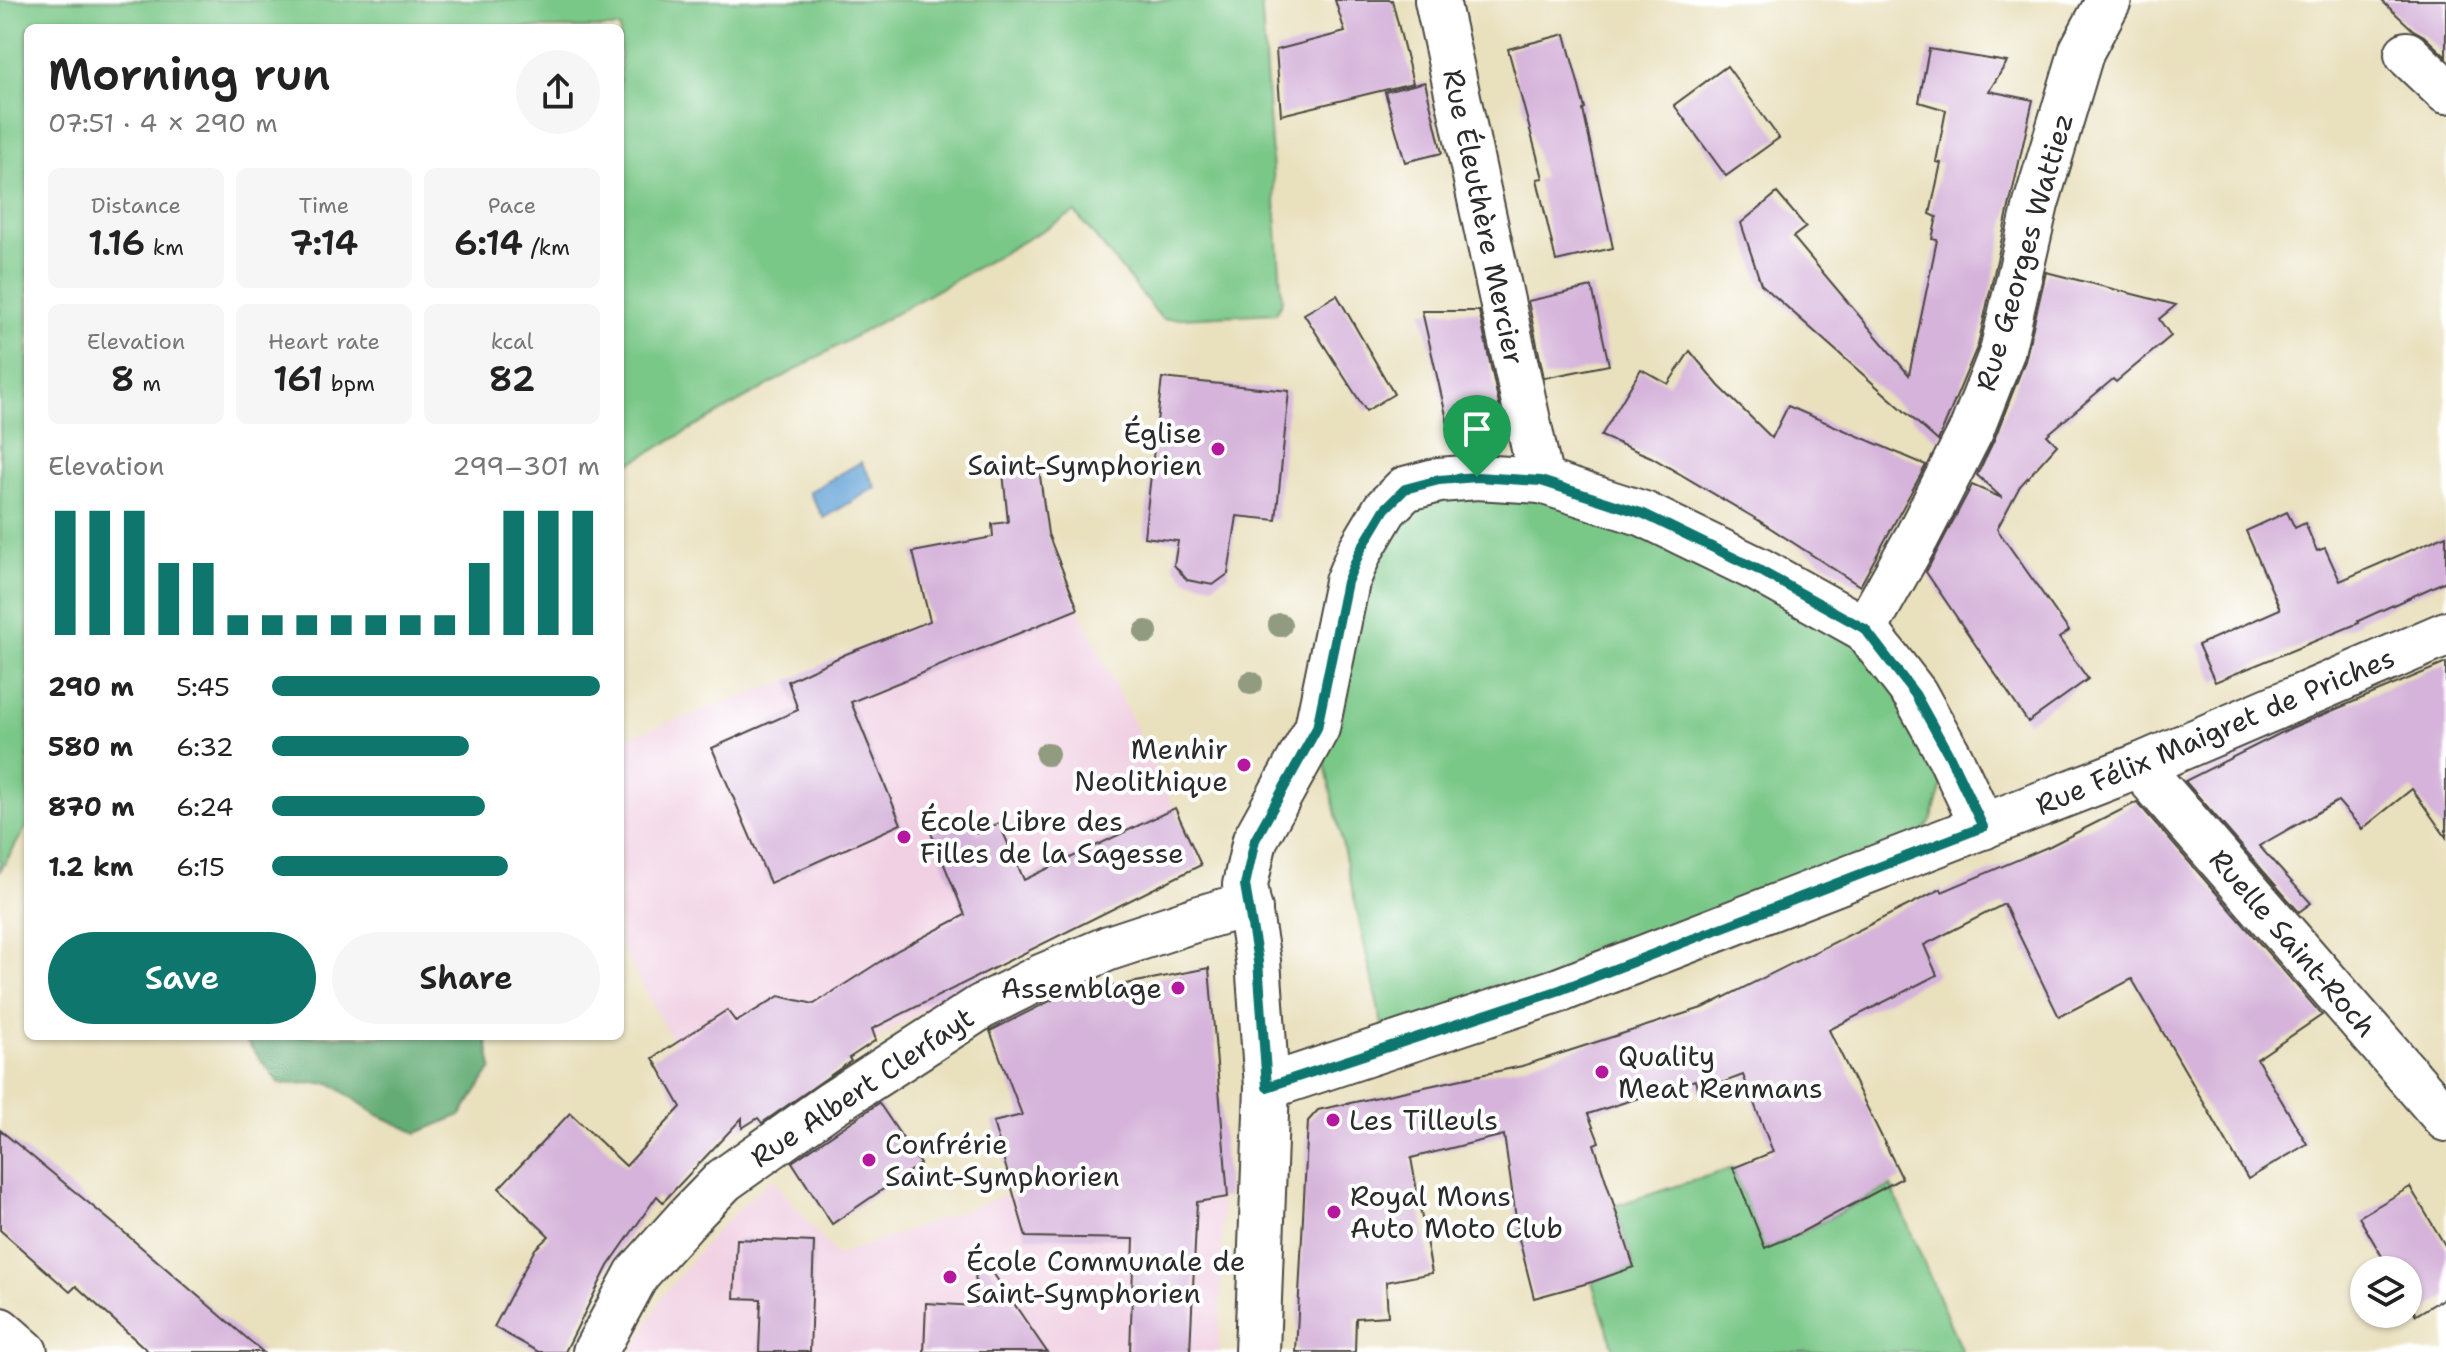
<!DOCTYPE html>
<html lang="en">
<head>
<meta charset="utf-8">
<style>
  body { margin:0; font-family:"Shantell Sans",sans-serif; background:#f6f6f6; color:#222; height:100vh; display:flex; flex-direction:column; font-size:30px; white-space:nowrap }
  * { box-sizing:border-box; margin:0 }
  p { font-size:26px; color:#767676 }
  .icon { flex:none; width:44px; height:44px; fill:none; stroke:currentColor; stroke-width:2; stroke-linecap:round; stroke-linejoin:round }
  .map { position:relative; flex:1; overflow:hidden }
  .side { position:absolute; left:24px; top:24px; width:600px; height:1016px; display:flex; flex-direction:column; background:#fff; border-radius:12px; box-shadow:0 2px 6px #0004 }
  .side>* { flex:none }
  .fabs { position:absolute; left:2350px; top:1256px; display:grid; gap:16px }
  .fabs a { display:grid; place-items:center; width:72px; height:72px; border-radius:50%; background:#fff; box-shadow:0 2px 6px #0004; font-size:40px }
  .pin { position:absolute; display:grid; place-items:center; width:68px; height:68px; color:#fff; margin:-82px -34px; border-radius:50% 50% 50% 0; rotate:-45deg; box-shadow:0 0 8px #0007 }
  .pin .icon { rotate:45deg }
  .round { display:grid; place-items:center; flex:none; width:84px; height:84px; border-radius:42px; background:#f6f6f6 }
  .overview { display:flex; align-items:center; justify-content:space-between; height:136px; padding:0 24px }
  h1 { font-size:44px; font-weight:600; line-height:60px }
  .stats { display:grid; grid-template-columns:repeat(3,1fr); gap:12px; height:136px; padding:8px 24px }
  .stats div { display:grid; align-content:center; border-radius:12px; background:#f6f6f6; text-align:center }
  .stats b { font-size:34px; font-weight:600 }
  .stats small { font-size:22px; font-weight:400 }
  .stats p { font-size:22px }
  .chart { height:224px; padding:16px 24px }
  .chart p { display:flex; justify-content:space-between }
  .chart svg { width:100%; height:144px; margin-top:8px; stroke:#0f766e; stroke-width:6 }
  .cta { display:flex; gap:16px; margin-top:auto; padding:16px 24px }
  .cta a { flex:1; height:92px; border-radius:48px; background:#0f766e; color:#fff; font-size:32px; font-weight:600; line-height:92px; text-align:center }
  .cta a+a { background:#f6f6f6; color:#222 }
  ul { padding:0 24px; list-style:none; font-size:26px }
  li { display:grid; grid-template-columns:128px 96px 1fr; align-items:center; height:60px }
  li i { height:20px; border-radius:10px; background:#0f766e }
  .map>svg:first-child { display:block }
</style>
</head>
<body>
<div class="map">
<svg width="2446" height="1352" viewBox="0 0 2446 1352">
  <rect width="100%" height="100%" fill="#fff"/>
  <filter id="ink" filterUnits="userSpaceOnUse"><feTurbulence type="fractalNoise" baseFrequency=".0125" numOctaves="2"/><feDisplacementMap in="SourceGraphic" scale="16" xChannelSelector="R" yChannelSelector="G"/><feConvolveMatrix kernelMatrix="1 2 1 2 8 2 1 2 1" color-interpolation-filters="sRGB"/></filter>
  <filter id="wash" filterUnits="userSpaceOnUse"><feTurbulence type="fractalNoise" baseFrequency=".006" numOctaves="4" result="noise"/><feDisplacementMap in="SourceGraphic" scale="32" xChannelSelector="R" yChannelSelector="G"/><feGaussianBlur stdDeviation="1.8" result="paint"/><feColorMatrix in="noise" values="0 0 0 0 0 0 0 0 0 0 0 0 0 0 0 0 0 1.4 0 .05"/><feComposite in="paint" operator="in"/></filter>
  <g filter="url(#wash)">
    <rect width="100%" height="100%" fill="#e9e0bd"/>
    <g fill="#f1d0e3">
      <polygon points="1061,567 1079,609 1201,865 1051,939 922,1010 725,1138 620,944 620,740 787,681 846,653"/>
      <polygon points="772,1178 836,1256 1007,1195 1223,1202 1219,1352 633,1352 661,1298 717,1230"/>
    </g>
    <g fill="#7ac888" stroke="#527a5a" stroke-width="2">
      <polygon points="0,0 1261,0 1282,301 1276,313 1162,319 1075,212 620,469 620,28 28,28 28,824 0,871"/>
      <polygon points="1541,481 1865,629 1943,782 1931,820 1905,858 1387,1048 1317,728 1385,509"/>
      <polygon points="1733,1168 1766,1248 1796,1235 1891,1186 1962,1352 1615,1352 1592,1282 1634,1267 1614,1206"/>
    </g>
    <polygon fill="#63ac74" stroke="#476c50" stroke-width="2" points="242,1036 486,1036 492,1068 461,1115 417,1133 378,1115 330,1083 280,1084"/>
    <polygon fill="#66a4d8" stroke="#486882" stroke-width="2" points="861,462 876,487 824,518 809,492"/>
    <g id="blocks">
      <g fill="#d5b3da">
        <polygon points="1335,0 1392,0 1413,83 1281,115 1276,50 1345,32"/>
        <polygon points="2381,0 2446,0 2446,57 2424,36 2413,30"/>
        <polygon points="1565,34 1585,109 1583,110 1613,248 1556,261 1537,179 1543,178 1508,49"/>
        <polygon points="1929,49 2007,62 1989,91 2033,100 1978,345 1938,441 1761,284 1741,223 1777,193 1806,227 1793,237 1909,375 1937,240 1932,239 1937,217 1930,214 1941,163 1936,162 1946,110 1919,102"/>
        <polygon points="1727,66 1779,138 1726,176 1674,105"/>
        <polygon points="1425,82 1442,153 1405,162 1385,92"/>
        <polygon points="2046,272 2176,305 2159,319 2171,336 2116,382 2113,379 2047,435 2057,445 2020,486 1997,529 2069,631 2059,638 2088,679 2028,722 1926,572 1972,485 2002,498 1977,475 1994,440 2025,361"/>
        <polygon points="1592,287 1609,365 1544,378 1528,301"/>
        <polygon points="1337,295 1394,394 1366,411 1304,314"/>
        <polygon points="1422,311 1479,311 1504,428 1448,424"/>
        <polygon points="1690,351 1719,386 1772,438 1788,406 1926,465 1860,586 1758,520 1651,457 1601,436 1641,369 1668,384"/>
        <polygon points="1162,378 1289,391 1276,520 1237,516 1228,574 1213,585 1187,580 1174,565 1178,541 1144,537"/>
        <polygon points="1039,469 1048,534 1078,609 851,702 901,824 770,883 712,748 798,710 788,681 846,654 930,621 913,552 993,537 992,524 1008,522 1003,472"/>
        <polygon points="2287,512 2295,528 2305,523 2317,551 2325,548 2340,581 2446,535 2446,581 2358,621 2359,623 2215,682 2198,645 2280,609 2246,531"/>
        <polygon points="2446,663 2446,837 2412,789 2362,829 2338,801 2259,846 2311,903 2299,912 2185,781 2291,728"/>
        <polygon points="2137,802 2322,1015 2257,1059 2307,1144 2248,1179 2132,979 2059,1017 2004,904 1924,945 1937,975 1829,1030 1902,1178 1796,1235 1765,1248 1733,1168 1773,1152 1743,1075 1698,1092 1695,1080 1588,1114 1599,1142 1594,1144 1634,1267 1592,1282 1534,1298 1519,1239 1504,1135 1411,1158 1432,1273 1386,1282 1388,1316 1356,1318 1355,1352 1296,1352 1308,1121 1318,1110 1522,1066 1705,1007 1941,889 1942,892 2050,846"/>
        <polygon points="1175,808 1201,865 872,1029 876,1040 849,1058 851,1061 762,1123 758,1118 742,1128 742,1118 663,1202 657,1196 608,1266 565,1352 539,1352 494,1327 535,1249 549,1236 499,1188 570,1113 626,1166 681,1107 653,1058 727,1010 736,1022 779,996 814,1004 898,950 965,915 931,833 969,815 977,834 999,823 1024,880"/>
        <polygon points="1209,968 1228,1197 1197,1202 1190,1352 1130,1352 1134,1239 1026,1237 993,1122 1022,1115 990,1031 1058,997"/>
        <polygon points="879,1103 920,1164 832,1224 792,1162"/>
        <polygon points="0,1130 119,1228 263,1352 149,1352 76,1286 70,1292 0,1230"/>
        <polygon points="2410,1187 2446,1247 2446,1297 2416,1315 2408,1301 2408,1270 2390,1270 2359,1217"/>
        <polygon points="737,1239 814,1242 810,1352 759,1352 761,1299 734,1298"/>
        <polygon points="976,1248 1047,1352 924,1352 926,1303 975,1306"/>
      </g>
    </g>
  </g>
  <g filter="url(#ink)">
    <use href="#blocks" fill-opacity="0" stroke="#484641" stroke-width="2"/>
    <g fill="none" stroke-linecap="round" stroke-linejoin="round">
      <defs>
        <g id="minor">
          <polyline points="1437,0 1541,481"/>
          <polyline points="2407,54 2446,91"/>
          <polyline points="1865,629 1917,537 1971,431 2002,352 2036,204 2082,50 2109,0"/>
          <polyline points="2139,766 2446,1119"/>
          <polyline points="1267,1087 1560,990 2139,766 2446,634"/>
          <polyline points="0,1330 25,1352"/>
          <polyline points="595,1352 637,1274 689,1216 724,1180 831,1104 981,1007 1043,976 1109,948 1200,918 1231,909 1250,909"/>
          <polyline points="1257,1352 1267,1087 1258,961 1245,885 1255,840 1317,728 1347,582 1360,551 1385,509 1405,489 1439,480 1477,477 1541,481 1644,514 1759,570 1865,629 1915,694 1950,757 1983,827"/>
        </g>
      </defs>
      <use href="#minor" stroke="#484641" stroke-width="48"/>
      <use href="#minor" stroke="#fff" stroke-width="44"/>
    </g>
    <g fill="#909b7f">
      <circle cx="1280" cy="625" r="12"/>
      <circle cx="1146" cy="632" r="12"/>
      <circle cx="1251" cy="683" r="12"/>
      <circle cx="1047" cy="754" r="12"/>
    </g>
  </g>
  <g fill="none" stroke-linecap="round" stroke-linejoin="round" filter="url(#ink)">
    <defs>
      <polygon id="route" points="1477,477 1541,481 1644,514 1759,570 1865,629 1915,694 1950,757 1983,827 1560,990 1267,1087 1258,961 1245,885 1255,840 1317,728 1347,582 1360,551 1385,509 1405,489 1439,480"/>
    </defs>
    <use href="#route" stroke="#fff" stroke-width="16"/>
    <use href="#route" stroke="#0f766e" stroke-width="10"/>
  </g>
  <g fill="#b5179e" stroke="#fff" stroke-width="3">
    <circle cx="1218" cy="449" r="8"/>
    <circle cx="1244" cy="765" r="8"/>
    <circle cx="904" cy="837" r="8"/>
    <circle cx="1178" cy="988" r="8"/>
    <circle cx="1602" cy="1072" r="8"/>
    <circle cx="1333" cy="1120" r="8"/>
    <circle cx="869" cy="1160" r="8"/>
    <circle cx="1334" cy="1212" r="8"/>
    <circle cx="950" cy="1277" r="8"/>
  </g>
  <g text-anchor="middle" dominant-baseline="central" stroke-width="8" stroke-linejoin="round" paint-order="stroke">
    <g font-size="28" fill="#2b2b2b" stroke="#fff">
      <text transform="translate(1484 217) rotate(78)">Rue Éleuthère Mercier</text>
      <text transform="translate(2024 252) rotate(-74)">Rue Georges Wattiez</text>
      <text transform="translate(2215 731) rotate(-23)">Rue Félix Maigret de Priches</text>
      <text transform="translate(2293 943) rotate(49)">Ruelle Saint-Roch</text>
      <text transform="translate(862 1087) rotate(-34)">Rue Albert Clerfayt</text>
    </g>
    <g font-size="28" fill="#2b2b2b" stroke="#fff" text-anchor="start">
      <text x="1202" y="433" text-anchor="end">Église<tspan x="1202" dy="32">Saint-Symphorien</tspan></text>
      <text x="1228" y="749" text-anchor="end">Menhir<tspan x="1228" dy="32">Neolithique</tspan></text>
      <text x="920" y="821">École Libre des<tspan x="920" dy="32">Filles de la Sagesse</tspan></text>
      <text x="1162" y="988" text-anchor="end">Assemblage</text>
      <text x="1618" y="1056">Quality<tspan x="1618" dy="32">Meat Renmans</tspan></text>
      <text x="1349" y="1120">Les Tilleuls</text>
      <text x="885" y="1144">Confrérie<tspan x="885" dy="32">Saint-Symphorien</tspan></text>
      <text x="1350" y="1196">Royal Mons<tspan x="1350" dy="32">Auto Moto Club</tspan></text>
      <text x="966" y="1261">École Communale de<tspan x="966" dy="32">Saint-Symphorien</tspan></text>
    </g>
  </g>
</svg>
<div class="fabs">
<a><svg class="icon" aria-label="layers" viewBox="0 0 24 24"><path d="M12 4l9 5-9 5-9-5zM3 14l9 5 9-5"/></svg></a>
</div>
<div class="pin" style="left:1477px;top:477px;background:#1e9e55"><svg class="icon" aria-label="arrive" viewBox="0 0 24 24"><path d="M6 21V4h12l-3 4 3 4H6"/></svg></div>
<section class="side">
<div class="overview"><div><h1>Morning run</h1><p>07:51 · 4 × 290 m</p></div><a class="round"><svg class="icon" aria-label="share" viewBox="0 0 24 24"><path d="M12 15V3M7 8l5-5 5 5M5 13v7h14v-7"/></svg></a></div>
<div class="stats">
<div><p>Distance</p><b>1.16<small> km</small></b></div>
<div><p>Time</p><b>7:14</b></div>
<div><p>Pace</p><b>6:14<small> /km</small></b></div>
</div>
<div class="stats">
<div><p>Elevation</p><b>8<small> m</small></b></div>
<div><p>Heart rate</p><b>161<small> bpm</small></b></div>
<div><p>kcal</p><b>82</b></div>
</div>
<div class="chart"><p><span>Elevation</span>299–301 m</p>
<svg viewBox="0 0 160 44" preserveAspectRatio="none"><path d="M5 44V6M15 44V6M25 44V6M35 44V22M45 44V22M55 44V38M65 44V38M75 44V38M85 44V38M95 44V38M105 44V38M115 44V38M125 44V22M135 44V6M145 44V6M155 44V6"/></svg>
</div>
<ul>
<li><b>290 m</b>5:45<i style="width:100%"></i></li>
<li><b>580 m</b>6:32<i style="width:60%"></i></li>
<li><b>870 m</b>6:24<i style="width:65%"></i></li>
<li><b>1.2 km</b>6:15<i style="width:72%"></i></li>
</ul>
<div class="cta"><a>Save</a><a>Share</a></div>
</section>
</div>
</body>
</html>
